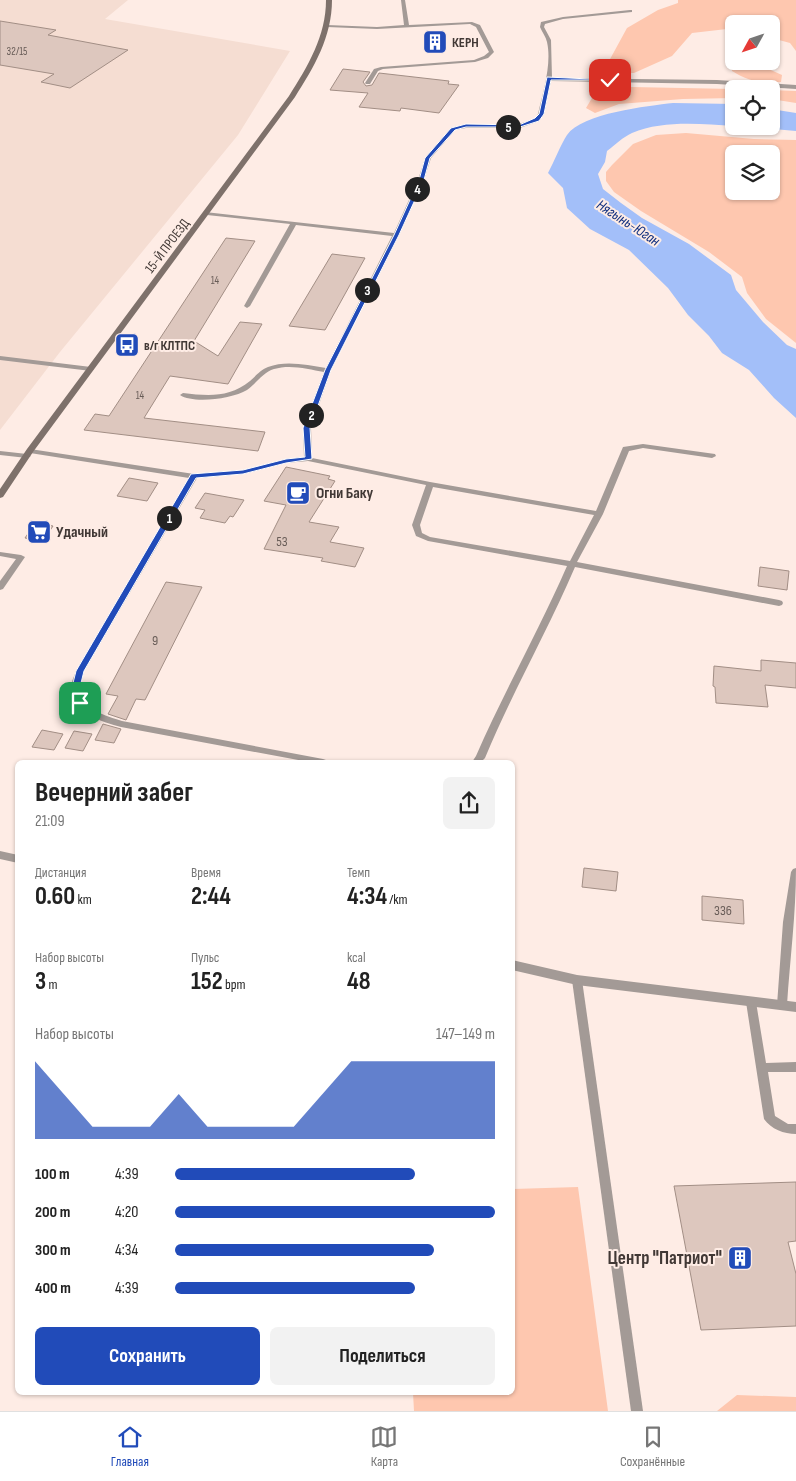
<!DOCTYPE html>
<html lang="ru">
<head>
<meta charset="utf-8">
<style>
  body { margin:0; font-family:"Sofia Sans Condensed",sans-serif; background:#f2f2f2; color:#222; height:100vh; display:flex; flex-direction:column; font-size:19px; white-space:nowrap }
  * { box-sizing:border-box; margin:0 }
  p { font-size:16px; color:#767676 }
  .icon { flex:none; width:28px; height:28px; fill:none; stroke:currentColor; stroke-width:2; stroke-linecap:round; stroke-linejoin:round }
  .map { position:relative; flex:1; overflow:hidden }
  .sheet { position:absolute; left:15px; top:760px; width:500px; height:635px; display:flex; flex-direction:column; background:#fff; border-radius:8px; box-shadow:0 1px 4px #0004 }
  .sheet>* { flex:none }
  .needle { width:32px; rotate:230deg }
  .controls { position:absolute; left:725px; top:15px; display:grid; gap:10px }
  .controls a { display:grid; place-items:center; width:55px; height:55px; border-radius:8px; background:#fff; box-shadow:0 1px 4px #0004; font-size:25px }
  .pin { position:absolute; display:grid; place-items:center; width:42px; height:42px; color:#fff; margin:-21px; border-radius:10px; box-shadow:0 2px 8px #0006 }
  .km { position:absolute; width:25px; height:25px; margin:-12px; border-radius:50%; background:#222; color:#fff; font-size:14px; line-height:25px; text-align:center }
  .round { display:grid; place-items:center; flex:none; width:52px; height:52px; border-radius:8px; background:#f2f2f2 }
  .headline { display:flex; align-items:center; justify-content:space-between; height:85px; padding:0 20px }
  h1 { font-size:28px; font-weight:700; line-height:38px }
  .stats { display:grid; grid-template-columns:repeat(3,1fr); gap:8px; height:85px; padding:5px 20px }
  .stats div { display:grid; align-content:center }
  .stats b { font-size:25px; font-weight:700 }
  .stats small { font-size:14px; font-weight:400 }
  .stats p { font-size:14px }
  .chart { height:140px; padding:10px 20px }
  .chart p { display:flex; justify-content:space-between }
  .chart svg { width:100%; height:90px; margin-top:5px; fill:#214bb9; opacity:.7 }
  .action { display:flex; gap:10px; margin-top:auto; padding:10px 20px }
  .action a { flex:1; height:58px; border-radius:8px; background:#214bb9; color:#fff; font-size:20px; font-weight:700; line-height:58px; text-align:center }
  .action a+a { background:#f2f2f2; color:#222 }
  ul { padding:0 20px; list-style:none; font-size:16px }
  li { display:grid; grid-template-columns:80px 60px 1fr; align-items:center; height:38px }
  li i { height:12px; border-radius:6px; background:#214bb9 }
  .menu { display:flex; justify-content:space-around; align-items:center; height:70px; border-top:1px solid #e0e0e0; background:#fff; font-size:14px; color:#767676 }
  .menu a { display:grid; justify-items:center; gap:2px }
  .menu .active { color:#214bb9 }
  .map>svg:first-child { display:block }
</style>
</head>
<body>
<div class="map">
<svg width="796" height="1411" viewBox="0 0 796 1411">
  <rect width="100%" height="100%" fill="#feece5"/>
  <polygon fill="#f5ddd2" points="0,0 128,0 105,19 290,51 238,135 60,352 0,430"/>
  <g fill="#fec7af" fill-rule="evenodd">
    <polygon points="678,0 796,0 796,51 790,43 779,40 771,43 771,24 734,24 734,31 727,29 692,33 672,56 634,73 621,73 614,70 609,61 627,28 658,10 678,3"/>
    <path d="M734 57V61H762L764 67 782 75 781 82C761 83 749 82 732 71L731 60Z"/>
    <polygon points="631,87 734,89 734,98 683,99 619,104 595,113 586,108 592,98 602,88"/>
    <polygon points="771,90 796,91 796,103 771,99"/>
    <path d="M686 133 754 139 796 140V343L766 319 747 293 742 277 709 252 641 211 614 192 606 181V172L612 165 633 144 656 135ZM734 154H771V191H734Z"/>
    <polygon points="578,1187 608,1411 414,1411 413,1393 512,1392 513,1189"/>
    <polygon points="737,1395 796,1397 796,1411 717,1411"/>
  </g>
  <g fill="#a3bff9">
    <path d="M673 103 734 104V126C701 124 663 120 632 133 623 137 615 145 607 151L605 162 598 174 603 189 621 203 642 218 689 244 731 275 736 290 763 322 787 345 796 349V418L774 398 749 370 722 353 709 336 688 315 668 288 629 250 590 229 567 208 563 188 548 173C554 162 561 144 567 135 582 113 648 106 673 103Z"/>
    <polygon points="771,109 796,113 796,131 741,126 771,126"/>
  </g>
  <g fill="#ddc7be" stroke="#a28e85">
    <polygon points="0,21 56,30 48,35 128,50 70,88 41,82 54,74 0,65"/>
    <polygon points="343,69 370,72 363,82 366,86 372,85 379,73 449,81 448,84 459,85 439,113 401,108 400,111 359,107 368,93 330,90"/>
    <polygon points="226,238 255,241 194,341 218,356 240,322 262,324 228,384 170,376 144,418 265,432 258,451 84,430 95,414 109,416"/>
    <polygon points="332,254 365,258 325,330 289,326"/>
    <polygon points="286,467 330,476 328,479 335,481 309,522 339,527 330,542 364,548 355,567 321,561 323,558 264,549 286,505 264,501"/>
    <polygon points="129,478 158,483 147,501 117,496"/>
    <polygon points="205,493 244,500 233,517 230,516 225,523 200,518 205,510 195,508"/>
    <polygon points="35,523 53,526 43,541 25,538"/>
    <polygon points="760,567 789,571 787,590 758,586"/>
    <polygon points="166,582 202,587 145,700 136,699 126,720 108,714 118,696 106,694"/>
    <polygon points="761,660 796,663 796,688 765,685 768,707 716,703 715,687 713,686 714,666 761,671"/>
    <polygon points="103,724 121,729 114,743 95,740"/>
    <polygon points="42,730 63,734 54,750 32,747"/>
    <polygon points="74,731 92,734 83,751 65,748"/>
    <polygon points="584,868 618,872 616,891 582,887"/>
    <polygon points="702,896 743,900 744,924 702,920"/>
    <polygon points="796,1182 796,1241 788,1242 796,1274 796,1326 701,1330 674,1186"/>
  </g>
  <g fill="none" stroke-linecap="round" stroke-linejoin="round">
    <g fill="#a39a96" fill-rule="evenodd">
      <polygon points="401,0 405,0 409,25 472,22 480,25 494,52 488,58 475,62 383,69 378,71 370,84 366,84 365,83 374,69 381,67 474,60 484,56 489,52 476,27 470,24 377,29 327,27 325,26 327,25 377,27 404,25"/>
      <path d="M630 10H632V12L563 19 545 24 544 27 551 40 552 78 717 80 796 85V89L717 84 551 81 544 114 539 121 520 128H466L455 130 431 158 424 180 399 235 331 370 311 428 312 458 430 482 596 511 623 447 643 444 715 454 716 456 712 458 643 448 629 451 603 514 577 562 779 600 782 601 783 603 782 605 779 606 575 567C547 632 512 693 485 758L481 762H472L476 756C504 692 539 630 567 566L428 541 416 536 412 525 426 485 308 461 286 463 243 474 197 478 84 671C83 677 79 684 79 690 80 709 107 716 122 721L323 759 326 760 327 762H309L121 727C103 722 73 714 71 691 70 684 74 677 76 671L189 478 30 453 26 451 30 449 194 474 243 470 286 459 304 457 303 428 324 372C308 369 290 364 274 369 263 372 256 384 247 390 232 399 193 404 180 395L183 393C208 396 229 398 250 381 256 376 260 370 268 367 286 360 307 365 326 368L392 236 296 225 250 306 247 308 244 306 290 224 207 215 204 213 205 212 394 233 418 180 425 158 451 128 466 124H519L535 119 538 114C543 92 552 64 547 42 546 37 542 32 540 27L541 22 563 17ZM433 487 594 515 570 561 430 537 422 533 420 525Z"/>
      <polygon points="0,356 91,367 94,369 91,371 0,360"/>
      <polygon points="0,451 27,454 31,456 27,458 0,455"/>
      <polygon points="0,552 21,555 25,557 3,589 0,590 0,581 16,559 0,556"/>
      <path d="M796 868C796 914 790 959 787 1005L786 1008 782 1009 778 1008 777 1005 783 922 791 872 793 869Z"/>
      <polygon points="577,976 581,977 582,980 643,1411 631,1411 572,980 573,977"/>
      <path d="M751 998 755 999 756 1002 766 1063 796 1062V1072H768L775 1116 788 1124H796V1134C784 1134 771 1129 764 1119L746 1002 747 999Z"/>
    </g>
    <g fill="#a39a96" fill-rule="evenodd">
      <polygon points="0,851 18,855 18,863 0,859"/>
      <polygon points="512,960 577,975 796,1002 796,1012 577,985 512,970"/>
    </g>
    <path fill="#7e716b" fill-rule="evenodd" d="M326 0H332C332 37 314 67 295 97L33 452 3 497 0 498V489L27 449 289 96C308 66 326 36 326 0Z"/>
  </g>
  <polygon fill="#214bb9" stroke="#fff" points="547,77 612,80 551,80 544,114 539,121 520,127 466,127 455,130 430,158 424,180 399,235 331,370 310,428 312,459 286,463 243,474 196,478 84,671 79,691 84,703 80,706 77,705 71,691 76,671 191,474 243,470 286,459 305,457 303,428 325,370 394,235 419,180 425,158 451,128 466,124 519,125 535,118 539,114"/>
  <defs>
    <symbol id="building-square" viewBox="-11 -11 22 22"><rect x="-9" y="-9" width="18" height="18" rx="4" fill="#214bb9" stroke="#feece5"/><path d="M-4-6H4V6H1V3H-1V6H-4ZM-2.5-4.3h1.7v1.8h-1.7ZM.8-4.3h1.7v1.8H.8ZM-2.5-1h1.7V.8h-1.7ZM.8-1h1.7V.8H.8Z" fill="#fff"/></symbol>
    <symbol id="bus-square" viewBox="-11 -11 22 22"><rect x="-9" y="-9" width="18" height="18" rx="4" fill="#214bb9" stroke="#feece5"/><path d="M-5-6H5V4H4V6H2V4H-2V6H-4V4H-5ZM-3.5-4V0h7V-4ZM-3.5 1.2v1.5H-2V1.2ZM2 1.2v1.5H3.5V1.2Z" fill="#fff"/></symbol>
    <symbol id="cafe-square" viewBox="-11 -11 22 22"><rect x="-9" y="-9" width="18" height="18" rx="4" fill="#214bb9" stroke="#feece5"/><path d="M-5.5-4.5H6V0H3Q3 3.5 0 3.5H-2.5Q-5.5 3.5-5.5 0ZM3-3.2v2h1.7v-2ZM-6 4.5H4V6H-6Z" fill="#fff"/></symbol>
    <symbol id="supermarket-square" viewBox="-11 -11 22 22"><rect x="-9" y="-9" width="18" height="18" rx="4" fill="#214bb9" stroke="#feece5"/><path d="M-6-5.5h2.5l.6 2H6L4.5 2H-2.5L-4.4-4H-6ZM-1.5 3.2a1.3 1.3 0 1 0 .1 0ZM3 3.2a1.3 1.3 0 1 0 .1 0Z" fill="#fff"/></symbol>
  </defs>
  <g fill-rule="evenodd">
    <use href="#building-square" x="421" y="28" width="28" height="28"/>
    <use href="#bus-square" x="113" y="331" width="28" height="28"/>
    <use href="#cafe-square" x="284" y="479" width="28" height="28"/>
    <use href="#supermarket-square" x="25" y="518" width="28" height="28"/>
    <use href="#building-square" x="726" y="1244" width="28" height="28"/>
  </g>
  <g text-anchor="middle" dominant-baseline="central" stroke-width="4" stroke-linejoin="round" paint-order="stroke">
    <g font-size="11" fill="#685c57">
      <text x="17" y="51">32/15</text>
      <text x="215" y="280">14</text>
      <text x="140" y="395">14</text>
    </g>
    <g font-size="14" font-weight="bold" fill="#413835" stroke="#feece5" text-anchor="start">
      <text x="452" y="42">КЕРН</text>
      <text x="144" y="345">в/г КЛТПС</text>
    </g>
    <g font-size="14" fill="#413835" stroke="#feece5">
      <text transform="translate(167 246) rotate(-53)">15-Й ПРОЕЗД</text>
    </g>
    <g font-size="14" fill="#685c57">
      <text x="282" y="541">53</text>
      <text x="155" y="640">9</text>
      <text x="723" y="910">336</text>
    </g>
    <g font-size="15" font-style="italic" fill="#112f7f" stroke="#feece5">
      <text transform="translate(628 223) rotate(33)">Нягынь-Юган</text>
    </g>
    <g font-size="16" font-weight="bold" fill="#413835" stroke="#feece5" text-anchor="start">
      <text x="316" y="493">Огни Баку</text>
      <text x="56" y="532">Удачный</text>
    </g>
    <g font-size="19" font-weight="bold" fill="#413835" stroke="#feece5" text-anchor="end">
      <text x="722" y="1258">Центр "Патриот"</text>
    </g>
  </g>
</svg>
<div class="controls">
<a><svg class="needle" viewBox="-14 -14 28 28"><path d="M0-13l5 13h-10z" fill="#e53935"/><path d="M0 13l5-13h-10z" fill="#767676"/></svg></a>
<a><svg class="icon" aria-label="locate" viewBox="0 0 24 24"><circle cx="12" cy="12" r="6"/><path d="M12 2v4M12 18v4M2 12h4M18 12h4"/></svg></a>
<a><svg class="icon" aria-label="layers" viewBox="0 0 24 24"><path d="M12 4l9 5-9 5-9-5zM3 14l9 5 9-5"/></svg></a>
</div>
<div class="pin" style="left:80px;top:703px;background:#1e9e55"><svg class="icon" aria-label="arrive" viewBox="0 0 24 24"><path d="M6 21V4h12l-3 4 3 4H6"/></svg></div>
<div class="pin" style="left:610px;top:80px;background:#d93025"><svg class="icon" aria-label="check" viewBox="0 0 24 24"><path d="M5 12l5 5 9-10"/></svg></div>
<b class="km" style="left:169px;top:518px">1</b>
<b class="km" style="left:311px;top:415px">2</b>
<b class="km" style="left:367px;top:290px">3</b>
<b class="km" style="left:417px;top:189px">4</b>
<b class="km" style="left:508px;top:127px">5</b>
<section class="sheet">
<div class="headline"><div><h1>Вечерний забег</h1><p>21:09</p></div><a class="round"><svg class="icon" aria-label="share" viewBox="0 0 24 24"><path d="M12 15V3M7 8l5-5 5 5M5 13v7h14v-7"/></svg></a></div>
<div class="stats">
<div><p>Дистанция</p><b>0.60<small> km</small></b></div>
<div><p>Время</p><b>2:44</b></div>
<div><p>Темп</p><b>4:34<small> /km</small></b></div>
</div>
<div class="stats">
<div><p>Набор высоты</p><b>3<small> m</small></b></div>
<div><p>Пульс</p><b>152<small> bpm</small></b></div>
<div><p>kcal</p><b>48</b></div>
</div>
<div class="chart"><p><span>Набор высоты</span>147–149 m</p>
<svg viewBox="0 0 160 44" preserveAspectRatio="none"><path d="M0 44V6L10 22L20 38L30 38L40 38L50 22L60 38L70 38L80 38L90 38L100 22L110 6L120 6L130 6L140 6L150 6L160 6V44z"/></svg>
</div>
<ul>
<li><b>100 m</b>4:39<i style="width:75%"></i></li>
<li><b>200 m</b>4:20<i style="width:100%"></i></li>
<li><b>300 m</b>4:34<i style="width:81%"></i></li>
<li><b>400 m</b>4:39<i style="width:75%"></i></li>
</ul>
<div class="action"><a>Сохранить</a><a>Поделиться</a></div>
</section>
</div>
<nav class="menu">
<a class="active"><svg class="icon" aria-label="home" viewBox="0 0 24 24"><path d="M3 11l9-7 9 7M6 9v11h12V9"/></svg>Главная</a>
<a><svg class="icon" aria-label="map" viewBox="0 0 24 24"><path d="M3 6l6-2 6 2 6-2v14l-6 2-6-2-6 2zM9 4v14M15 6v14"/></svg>Карта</a>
<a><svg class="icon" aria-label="saved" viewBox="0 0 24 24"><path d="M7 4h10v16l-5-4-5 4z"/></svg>Сохранённые</a>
</nav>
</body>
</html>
